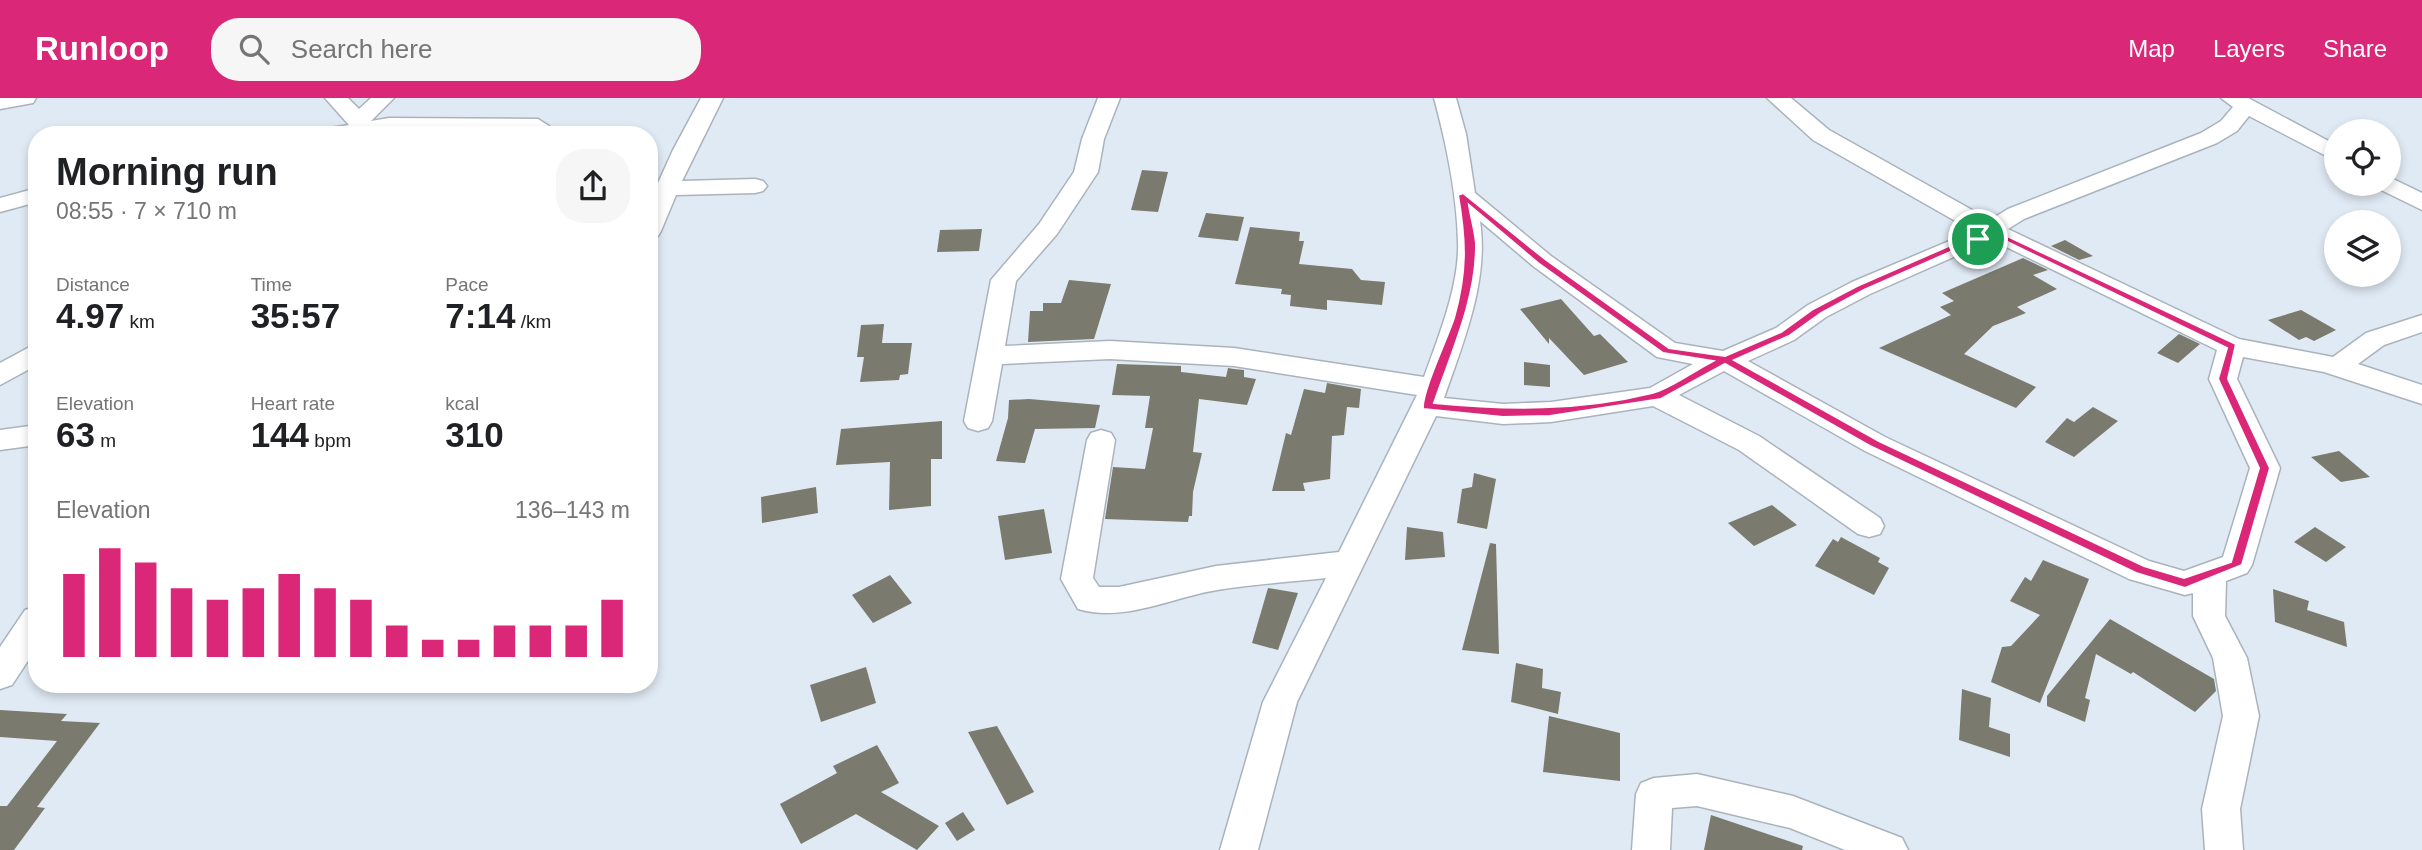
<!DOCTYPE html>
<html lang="en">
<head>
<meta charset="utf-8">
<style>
  body { margin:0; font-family:Arial,sans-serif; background:#f6f6f6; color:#202124; height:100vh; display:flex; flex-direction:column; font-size:26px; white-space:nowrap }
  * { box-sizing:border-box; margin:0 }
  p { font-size:23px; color:#757577 }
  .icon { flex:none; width:38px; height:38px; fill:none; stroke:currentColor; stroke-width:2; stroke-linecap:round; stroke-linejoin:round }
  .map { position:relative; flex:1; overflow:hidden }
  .details { position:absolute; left:28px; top:28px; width:630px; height:567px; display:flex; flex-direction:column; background:#fff; border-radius:28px; box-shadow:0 4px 10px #0003 }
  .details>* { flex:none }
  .tools { position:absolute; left:2324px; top:21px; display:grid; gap:14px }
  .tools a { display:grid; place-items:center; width:77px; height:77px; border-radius:50%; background:#fff; box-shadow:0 4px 10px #0003; font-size:35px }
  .pin { position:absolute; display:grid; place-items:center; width:60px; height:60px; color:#fff; margin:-30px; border:4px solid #fff; border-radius:50%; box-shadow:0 2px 7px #0007 }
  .round { display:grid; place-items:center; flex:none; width:74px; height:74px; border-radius:28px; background:#f6f6f6 }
  .summary { display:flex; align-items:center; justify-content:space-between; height:119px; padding:0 28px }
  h1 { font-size:38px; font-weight:800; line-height:52px }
  .stats { display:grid; grid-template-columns:repeat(3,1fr); gap:10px; height:119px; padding:7px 28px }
  .stats div { display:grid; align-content:center }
  .stats b { font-size:35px; font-weight:800 }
  .stats small { font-size:19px; font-weight:400 }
  .stats p { font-size:19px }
  .chart { height:196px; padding:14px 28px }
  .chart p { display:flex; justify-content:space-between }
  .chart svg { width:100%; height:126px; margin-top:7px; stroke:#db2777; stroke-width:6 }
  header { display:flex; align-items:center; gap:42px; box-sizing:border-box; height:98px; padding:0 35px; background:#db2777; color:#fff }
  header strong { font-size:33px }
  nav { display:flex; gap:38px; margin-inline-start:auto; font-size:24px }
  .search { width:490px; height:63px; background:#f6f6f6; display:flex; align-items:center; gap:18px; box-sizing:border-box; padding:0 24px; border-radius:28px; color:#757577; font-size:26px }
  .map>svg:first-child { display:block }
</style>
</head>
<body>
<header>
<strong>Runloop</strong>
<div class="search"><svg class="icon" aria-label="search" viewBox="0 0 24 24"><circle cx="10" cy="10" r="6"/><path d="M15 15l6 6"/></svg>Search here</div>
<nav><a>Map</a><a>Layers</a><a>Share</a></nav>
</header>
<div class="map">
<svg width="2422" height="752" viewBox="0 0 2422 752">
  <rect width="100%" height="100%" fill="#e0eaf4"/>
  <g fill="#7b7a6e">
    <polygon points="1142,72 1168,74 1158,114 1131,112"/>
    <polygon points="1206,115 1244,119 1238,143 1198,139"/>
    <polygon points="1250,129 1300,134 1299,143 1304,143 1299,166 1352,171 1361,182 1385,184 1382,207 1327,202 1327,212 1290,208 1291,197 1281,196 1282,191 1235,186"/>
    <polygon points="982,131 979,153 937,154 940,132"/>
    <polygon points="2065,142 2093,158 2079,162 2051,148"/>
    <polygon points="2023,160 2048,172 2033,177 2057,191 2017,209 2026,215 1993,228 1964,256 2036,289 2016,310 1879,250 1951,217 1940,209 1954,203 1942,195"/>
    <polygon points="1069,182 1111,186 1094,241 1028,244 1030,213 1043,213 1043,205 1061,205"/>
    <polygon points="1561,201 1594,238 1600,236 1628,264 1584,277 1549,240 1549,246 1520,211"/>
    <polygon points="2301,212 2336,232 2314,243 2306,239 2299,242 2268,222"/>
    <polygon points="884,226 882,245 912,245 908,276 900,277 899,282 860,284 864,259 857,259 861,227"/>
    <polygon points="2179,236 2200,246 2178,265 2157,255"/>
    <polygon points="1524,264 1550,267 1550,289 1524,287"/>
    <polygon points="1117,266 1181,268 1181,274 1226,279 1228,270 1234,271 1244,272 1244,279 1256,281 1247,307 1199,301 1193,354 1202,355 1193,394 1192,418 1189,418 1188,424 1105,421 1113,369 1145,371 1153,330 1145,330 1150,298 1112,297"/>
    <polygon points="1327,285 1361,291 1359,310 1347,309 1344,337 1332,338 1330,381 1303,385 1305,393 1272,393 1286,335 1291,337 1304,291 1325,295"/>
    <polygon points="1029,301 1100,307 1095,330 1035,331 1025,365 996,363 1008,320 1009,302"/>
    <polygon points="2093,309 2118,323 2074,359 2045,344 2067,320 2074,324"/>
    <polygon points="942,323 942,361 931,361 931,408 889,412 890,364 836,367 841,331"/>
    <polygon points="2339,353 2370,379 2341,384 2311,359"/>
    <polygon points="1474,375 1496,381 1487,431 1457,425 1462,391 1472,389"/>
    <polygon points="816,389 818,415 762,425 761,399"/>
    <polygon points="1772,407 1797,427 1754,448 1728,425"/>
    <polygon points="1044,411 1052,455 1005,462 998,418"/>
    <polygon points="1407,429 1443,434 1445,459 1405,462"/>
    <polygon points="2315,429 2346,449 2326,464 2294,444"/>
    <polygon points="1841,439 1880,460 1878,464 1889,470 1874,497 1815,468 1833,441 1838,444"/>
    <polygon points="1490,445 1496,446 1499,556 1462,552"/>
    <polygon points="2043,462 2089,481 2040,605 1991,584 2002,549 2011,548 2040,517 2010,503 2025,479 2031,483"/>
    <polygon points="890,477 912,505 873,525 852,497"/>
    <polygon points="1268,490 1298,495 1278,552 1252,545"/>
    <polygon points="2273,491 2309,503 2307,512 2344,524 2347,549 2275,524"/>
    <polygon points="2110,521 2214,581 2216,593 2195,614 2133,574 2131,576 2096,556 2085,600 2090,602 2085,624 2047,608 2047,598"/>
    <polygon points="1516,565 1543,571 1542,590 1561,594 1558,616 1511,604"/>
    <polygon points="866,569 876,605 821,624 810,587"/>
    <polygon points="1962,591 1991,600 1989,629 2010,636 2010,659 1959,642"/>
    <polygon points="0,612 67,616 61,623 100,625 37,709 45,710 14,752 0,752 0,708 7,708 57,643 0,639"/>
    <polygon points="1549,618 1620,635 1620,683 1543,674"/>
    <polygon points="997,628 1034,694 1007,707 968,634"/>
    <polygon points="877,647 899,685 881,694 939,728 917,752 856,716 801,746 780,706 837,675 833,668"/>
    <polygon points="963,714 975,732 957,743 945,725"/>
    <polygon points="1711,717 1803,748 1802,752 1704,752"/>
  </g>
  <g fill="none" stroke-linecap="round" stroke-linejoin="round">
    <defs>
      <g id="minor">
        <polygon points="0,0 36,0 33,5 0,11"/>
        <polygon points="325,0 348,0 359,11 371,0 394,0 371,23 389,20 538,21 549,28 538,35 314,37 317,32 349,27"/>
        <polygon points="701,0 723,0 682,83 755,81 763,83 767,88 763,93 755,95 676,97 661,133 658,138 649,140 649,105 673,52"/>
        <path d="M1098 0H1120L1104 41 1098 74 1057 136 1016 183 1005 248 1110 243 1234 250 1424 279C1438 240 1460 186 1458 143 1457 98 1446 44 1434 0H1456L1466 36 1475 95 1551 158 1675 245 1723 253 1776 230 1808 207 1852 184 1973 133 1813 42 1767 0H1791L1829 32 1990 122 2008 111 2201 35 2221 23 2233 9 2221 0H2248L2336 47V63L2249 18 2237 33 2217 45 2024 121 2008 131 2239 241 2333 259 2366 235 2422 217V234L2384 247 2358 266 2422 287V306L2324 274 2243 259 2237 281 2280 370 2252 467 2247 475 2226 483 2225 518 2247 560 2259 618 2240 711 2243 752H2205L2202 711 2223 618 2213 560 2193 518V495L2185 497 2129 481 1865 353 1724 273 1679 297 1759 338 1880 420 1884 428 1880 436 1869 439 1858 436 1739 352 1653 308 1551 324 1503 326 1436 318 1297 604 1258 752H1220L1263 604 1326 480C1290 484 1253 486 1217 492 1173 499 1123 525 1078 511L1061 481 1087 342 1091 335 1101 332 1111 335 1115 342 1093 480 1099 489H1119L1216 468 1339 454 1417 297 1234 268 1110 261 1002 266 992 323 988 330 978 333 968 330 964 323 991 182 1039 126 1074 74 1082 41ZM1480 123 1533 168 1657 259 1693 266 1650 290 1551 304 1503 306 1444 300C1463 245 1489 183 1480 123ZM1992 142 2217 252 2209 281 2250 370 2223 459 2184 473 2149 463 1885 339 1748 263 1794 242 1826 219 1870 196Z"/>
        <polygon points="2389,79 2422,95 2422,112 2379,91 2376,86 2389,86"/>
        <polygon points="37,90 37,104 0,114 0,100"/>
        <polygon points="37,245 37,267 0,287 0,265"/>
        <polygon points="37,327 37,347 0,352 0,332"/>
        <polygon points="37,508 37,549 12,587 0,591 0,549 25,512"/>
        <polygon points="1697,676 1793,698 1902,740 1908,752 1845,752 1790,730 1697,708 1672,710 1670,752 1632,752 1636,696 1641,685 1654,680"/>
      </g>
    </defs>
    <use href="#minor" stroke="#aab3bd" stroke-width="3"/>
    <use href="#minor" fill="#fff" fill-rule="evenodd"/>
  </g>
  <path fill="#db2777" stroke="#fff" stroke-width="2" fill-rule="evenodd" d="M1463 95 1545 161 1669 250 1725 258 1781 234 1813 211 1857 188 1990 130 2236 246 2228 281 2270 370 2242 467 2185 490 2136 475 1872 349 1725 266 1661 301 1550 318 1503 319 1423 311C1421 295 1448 239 1454 220 1467 174 1466 143 1458 97ZM1469 107 1538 165 1663 255 1713 263C1695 272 1670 291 1652 295 1580 313 1507 312 1434 305 1451 255 1477 200 1476 145 1475 133 1471 120 1469 107ZM1991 136 2227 250 2218 281 2259 370 2231 464 2184 480 2144 468 1879 343 1734 262 1789 238 1821 215 1864 192Z"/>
</svg>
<div class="tools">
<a><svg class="icon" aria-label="locate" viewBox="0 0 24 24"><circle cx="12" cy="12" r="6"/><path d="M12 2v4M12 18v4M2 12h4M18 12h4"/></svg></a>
<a><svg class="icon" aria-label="layers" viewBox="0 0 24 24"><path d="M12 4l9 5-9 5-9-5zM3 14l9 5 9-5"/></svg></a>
</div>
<div class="pin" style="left:1978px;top:141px;background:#1e9e55"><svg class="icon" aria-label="arrive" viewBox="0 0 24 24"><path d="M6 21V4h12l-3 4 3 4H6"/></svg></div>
<section class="details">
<div class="summary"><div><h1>Morning run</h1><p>08:55 · 7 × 710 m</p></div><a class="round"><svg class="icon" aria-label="share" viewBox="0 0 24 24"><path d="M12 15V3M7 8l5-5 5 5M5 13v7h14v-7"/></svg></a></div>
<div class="stats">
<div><p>Distance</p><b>4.97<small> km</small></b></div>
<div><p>Time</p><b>35:57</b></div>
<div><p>Pace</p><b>7:14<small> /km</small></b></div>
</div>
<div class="stats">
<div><p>Elevation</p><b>63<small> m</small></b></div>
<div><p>Heart rate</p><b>144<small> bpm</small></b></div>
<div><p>kcal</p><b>310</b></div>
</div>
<div class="chart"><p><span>Elevation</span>136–143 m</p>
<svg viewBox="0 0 160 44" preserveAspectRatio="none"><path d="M5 44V15M15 44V6M25 44V11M35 44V20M45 44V24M55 44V20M65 44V15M75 44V20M85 44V24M95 44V33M105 44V38M115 44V38M125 44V33M135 44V33M145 44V33M155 44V24"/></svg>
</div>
</section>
</div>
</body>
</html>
